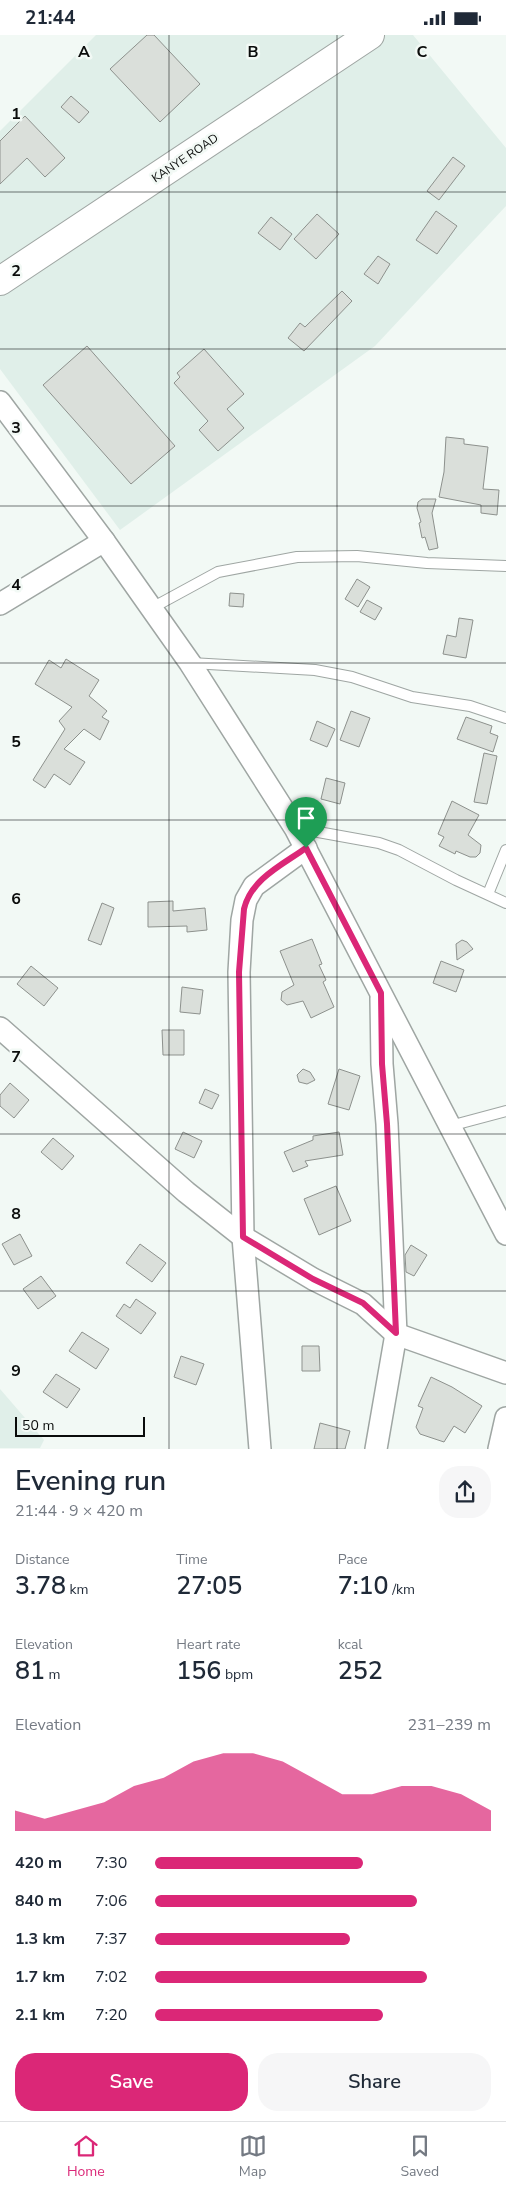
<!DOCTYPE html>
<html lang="en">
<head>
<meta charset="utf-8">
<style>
  body { margin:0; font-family:"Nunito Sans",sans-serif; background:#f6f6f7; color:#1f2937; height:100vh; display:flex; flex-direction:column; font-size:19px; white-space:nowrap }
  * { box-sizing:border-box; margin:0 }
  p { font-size:16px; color:#747a83 }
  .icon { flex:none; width:28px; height:28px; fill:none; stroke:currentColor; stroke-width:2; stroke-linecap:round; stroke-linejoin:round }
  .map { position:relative; height:1414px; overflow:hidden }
  .panel { display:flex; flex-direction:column; background:#fff; flex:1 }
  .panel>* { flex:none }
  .scale { position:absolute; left:15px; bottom:12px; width:130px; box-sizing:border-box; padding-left:5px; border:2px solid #0a0c0b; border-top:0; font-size:14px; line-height:18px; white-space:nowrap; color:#0a0c0b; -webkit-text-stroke:4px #f2f9f5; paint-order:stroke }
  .pin { position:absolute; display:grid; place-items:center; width:42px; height:42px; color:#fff; margin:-51px -21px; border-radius:50% 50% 50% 0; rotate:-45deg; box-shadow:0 0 5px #0007 }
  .pin .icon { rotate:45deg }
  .round { display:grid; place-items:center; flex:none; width:52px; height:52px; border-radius:20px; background:#f6f6f7 }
  .summary { display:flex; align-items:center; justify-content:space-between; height:85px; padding:0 15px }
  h1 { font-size:28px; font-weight:600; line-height:38px }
  .metrics { display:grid; grid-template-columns:repeat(3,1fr); gap:8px; height:85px; padding:5px 15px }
  .metrics div { display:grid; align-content:center }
  .metrics b { font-size:25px; font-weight:600 }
  .metrics small { font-size:14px; font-weight:400 }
  .metrics p { font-size:14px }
  .chart { height:140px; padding:10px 15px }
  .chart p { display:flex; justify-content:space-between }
  .chart svg { width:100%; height:90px; margin-top:5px; fill:#db2777; opacity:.7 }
  .cta { display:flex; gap:10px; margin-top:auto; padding:10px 15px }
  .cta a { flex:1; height:58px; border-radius:20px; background:#db2777; color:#fff; font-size:20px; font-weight:600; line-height:58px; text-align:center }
  .cta a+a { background:#f6f6f7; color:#1f2937 }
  ul { padding:0 15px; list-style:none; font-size:16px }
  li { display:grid; grid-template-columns:80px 60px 1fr; align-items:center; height:38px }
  li i { height:12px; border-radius:6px; background:#db2777 }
  .status { display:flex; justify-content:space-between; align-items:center; height:35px; padding:0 25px; background:#fff; direction:ltr }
  .status svg { height:14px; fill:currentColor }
  .dock { display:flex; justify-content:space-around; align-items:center; height:70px; border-top:1px solid #e0e1e3; background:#fff; font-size:14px; color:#747a83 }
  .dock a { display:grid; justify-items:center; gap:2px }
  .dock .selected { color:#db2777 }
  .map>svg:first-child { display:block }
</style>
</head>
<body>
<div class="status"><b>21:44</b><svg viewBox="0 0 49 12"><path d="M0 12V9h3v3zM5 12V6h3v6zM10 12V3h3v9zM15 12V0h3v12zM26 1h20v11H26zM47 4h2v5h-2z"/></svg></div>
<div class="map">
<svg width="506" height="1414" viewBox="0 0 506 1414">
  <rect width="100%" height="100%" fill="#f2f9f5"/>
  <g fill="#e0efe9">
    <polygon points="96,0 413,0 506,113 506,171 375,311 120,495 0,334 0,96"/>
    <polygon points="0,1354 44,1405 40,1413 0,1413"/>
  </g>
  <g fill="#dadfda" stroke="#8d918d">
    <polygon points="147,0 154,0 200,49 160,87 110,34"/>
    <polygon points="71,61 89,77 79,88 61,72"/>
    <polygon points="25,81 65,123 45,142 27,123 0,149 0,106"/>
    <polygon points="453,122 465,131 439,165 427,156"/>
    <polygon points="436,176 457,191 437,219 416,205"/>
    <polygon points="317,179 339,199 316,224 294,204"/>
    <polygon points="271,182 292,199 280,215 258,198"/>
    <polygon points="378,221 390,229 378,249 364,239"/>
    <polygon points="342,256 352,266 304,316 288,303 300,288 305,292"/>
    <polygon points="87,311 175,411 131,449 43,350"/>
    <polygon points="204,314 244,359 227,374 244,393 218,416 199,395 208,386 174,348 180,342 177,338"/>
    <polygon points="446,402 464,404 464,409 488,412 483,454 499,455 497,480 481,478 481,470 439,462 444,437"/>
    <polygon points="422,464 436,464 432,478 438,513 429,515 425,502 422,503 419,488 421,487 417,473 418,467"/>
    <polygon points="357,544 370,552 358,572 345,564"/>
    <polygon points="230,558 244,559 243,572 229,571"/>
    <polygon points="367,565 382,573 375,585 360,577"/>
    <polygon points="459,583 473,585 466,623 443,619 447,600 456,602"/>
    <polygon points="66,624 99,645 89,661 107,676 102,682 109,686 100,705 84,694 64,714 85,727 70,750 54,739 45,753 33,745 65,694 59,686 72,672 35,649 49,625 61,633"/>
    <polygon points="351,676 370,683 359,712 340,705"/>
    <polygon points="466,682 492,691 490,698 498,701 493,717 457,704"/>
    <polygon points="317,686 335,694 327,712 310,705"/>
    <polygon points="484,718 497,721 487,769 474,767"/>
    <polygon points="326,743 345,748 340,769 321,764"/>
    <polygon points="452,766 479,780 468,800 481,810 480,818 476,822 470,822 456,816 455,819 439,811 444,802 438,799"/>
    <polygon points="173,866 173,876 205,873 207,895 187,897 187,891 148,892 148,867"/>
    <polygon points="102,868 114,873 101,910 88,905"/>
    <polygon points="312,904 322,929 319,930 326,945 323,947 334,972 311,983 303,966 287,970 281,965 282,957 294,950 280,916"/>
    <polygon points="462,905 467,907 473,914 457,925 456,909"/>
    <polygon points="441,926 464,935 456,957 433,948"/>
    <polygon points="31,931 58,953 44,971 17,949"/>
    <polygon points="182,952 203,955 200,979 180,977"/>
    <polygon points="162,995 184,995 184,1020 163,1020"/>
    <polygon points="303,1034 310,1037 315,1045 307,1049 299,1047 297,1040"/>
    <polygon points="339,1034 360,1041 349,1075 328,1069"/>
    <polygon points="10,1048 29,1065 14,1083 0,1071 0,1060"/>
    <polygon points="205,1054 219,1060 212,1074 199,1068"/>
    <polygon points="183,1097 202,1106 194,1123 175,1114"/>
    <polygon points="339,1097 343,1120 305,1126 308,1131 293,1137 284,1117 313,1105 313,1101"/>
    <polygon points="53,1103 74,1121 62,1135 41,1117"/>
    <polygon points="336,1151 351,1186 319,1200 304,1164"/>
    <polygon points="20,1199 32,1221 14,1230 2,1209"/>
    <polygon points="140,1209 166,1228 152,1247 126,1228"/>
    <polygon points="411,1210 427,1220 414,1241 406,1237 405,1220"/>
    <polygon points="41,1241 56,1261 38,1274 23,1254"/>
    <polygon points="136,1264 156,1278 141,1299 116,1281 124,1269 130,1273"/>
    <polygon points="82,1297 109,1314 96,1334 69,1316"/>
    <polygon points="302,1311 319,1311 320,1336 302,1336"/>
    <polygon points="181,1321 204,1329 196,1350 174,1342"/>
    <polygon points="56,1339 80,1354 67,1373 43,1357"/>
    <polygon points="431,1342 452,1352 482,1371 465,1398 454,1391 444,1407 420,1399 416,1392 423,1373 418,1371"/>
    <polygon points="320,1388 350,1396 345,1414 314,1414"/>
  </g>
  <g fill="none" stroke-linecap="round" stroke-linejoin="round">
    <defs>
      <g id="service">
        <polyline points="150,574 218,537 297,522 357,521 427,528 506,531"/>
        <polyline points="191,628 315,635 352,642 412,662 470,671 506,683"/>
        <polyline points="296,793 379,808 399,815 456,845 506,868"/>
        <polyline points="488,859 506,815"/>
        <polyline points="450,1091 506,1076"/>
      </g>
      <g id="minor">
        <polyline points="0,367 104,506 190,628 295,793 506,1199"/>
        <polyline points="0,569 104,506"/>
        <polyline points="0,993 186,1157 243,1202 313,1244 363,1269 396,1299 506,1338"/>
        <polyline points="260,1414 243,1202 239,937 242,885 246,865 254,851 306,813"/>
        <polyline points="376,1414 396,1299 387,1089 382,1029 381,963"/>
        <polyline points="499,1414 506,1383"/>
      </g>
      <polyline id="secondary" points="0,246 370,0"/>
    </defs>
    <use href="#service" stroke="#9fa6a3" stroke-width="12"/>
    <use href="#minor" stroke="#9fa6a3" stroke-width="24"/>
    <use href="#secondary" stroke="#9fa6a3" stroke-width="30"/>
    <use href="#service" stroke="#fff" stroke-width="10"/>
    <use href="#minor" stroke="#fff" stroke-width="21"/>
    <use href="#secondary" stroke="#fff" stroke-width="28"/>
  </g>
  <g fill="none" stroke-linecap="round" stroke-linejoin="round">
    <defs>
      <path id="route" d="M306 813 381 958 382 1029 387 1089 396 1298 363 1268 313 1244 243 1202 239 937 244 874C251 844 282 830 306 813Z"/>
    </defs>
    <use href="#route" stroke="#fff" stroke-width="10"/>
    <use href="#route" stroke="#db2777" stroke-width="6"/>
  </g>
  <path fill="none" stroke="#0a0c0b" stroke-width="1" stroke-opacity="0.55" d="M169 0V1414M337 0V1414M0 157H506M0 314H506M0 471H506M0 628H506M0 785H506M0 942H506M0 1099H506M0 1256H506"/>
  <g text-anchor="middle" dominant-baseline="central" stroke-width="5" stroke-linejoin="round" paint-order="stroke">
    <g font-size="12" fill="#0a0c0b" stroke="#f2f9f5">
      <text transform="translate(185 123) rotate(-34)">KANYE ROAD</text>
    </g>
  </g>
  <g font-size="16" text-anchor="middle" font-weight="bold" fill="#0a0c0b" stroke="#f2f9f5" stroke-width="5" stroke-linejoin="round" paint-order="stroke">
    <text x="84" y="22">A</text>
    <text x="253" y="22">B</text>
    <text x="422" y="22">C</text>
    <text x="16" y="84">1</text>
    <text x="16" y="241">2</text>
    <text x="16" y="398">3</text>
    <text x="16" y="555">4</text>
    <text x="16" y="712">5</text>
    <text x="16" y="869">6</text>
    <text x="16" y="1027">7</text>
    <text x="16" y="1184">8</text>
    <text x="16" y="1341">9</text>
  </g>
</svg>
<div class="scale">50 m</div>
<div class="pin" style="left:306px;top:813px;background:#1e9e55"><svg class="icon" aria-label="arrive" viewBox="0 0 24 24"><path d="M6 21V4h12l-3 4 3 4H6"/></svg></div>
</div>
<section class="panel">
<div class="summary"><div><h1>Evening run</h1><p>21:44 · 9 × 420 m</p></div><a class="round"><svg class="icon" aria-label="share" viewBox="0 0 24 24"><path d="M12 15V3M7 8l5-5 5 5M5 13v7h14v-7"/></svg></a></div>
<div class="metrics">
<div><p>Distance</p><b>3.78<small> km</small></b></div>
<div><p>Time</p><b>27:05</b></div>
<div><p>Pace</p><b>7:10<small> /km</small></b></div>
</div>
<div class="metrics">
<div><p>Elevation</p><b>81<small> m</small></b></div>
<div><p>Heart rate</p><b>156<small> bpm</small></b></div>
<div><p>kcal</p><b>252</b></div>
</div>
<div class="chart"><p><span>Elevation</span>231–239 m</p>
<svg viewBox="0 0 160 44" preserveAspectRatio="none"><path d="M0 44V34L10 38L20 34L30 30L40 22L50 18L60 10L70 6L80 6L90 10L100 18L110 26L120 26L130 22L140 22L150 26L160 34V44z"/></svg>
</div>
<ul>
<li><b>420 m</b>7:30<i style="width:62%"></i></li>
<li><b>840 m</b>7:06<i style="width:78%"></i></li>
<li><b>1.3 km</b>7:37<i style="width:58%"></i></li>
<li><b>1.7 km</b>7:02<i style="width:81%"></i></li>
<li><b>2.1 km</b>7:20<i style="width:68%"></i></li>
</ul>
<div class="cta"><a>Save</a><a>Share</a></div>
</section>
<nav class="dock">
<a class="selected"><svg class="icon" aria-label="home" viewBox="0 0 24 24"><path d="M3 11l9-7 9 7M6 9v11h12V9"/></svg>Home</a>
<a><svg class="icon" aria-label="map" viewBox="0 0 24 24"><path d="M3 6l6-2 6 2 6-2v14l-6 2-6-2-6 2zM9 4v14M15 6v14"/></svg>Map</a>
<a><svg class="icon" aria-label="saved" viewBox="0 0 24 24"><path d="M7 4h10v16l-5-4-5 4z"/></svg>Saved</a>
</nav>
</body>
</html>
